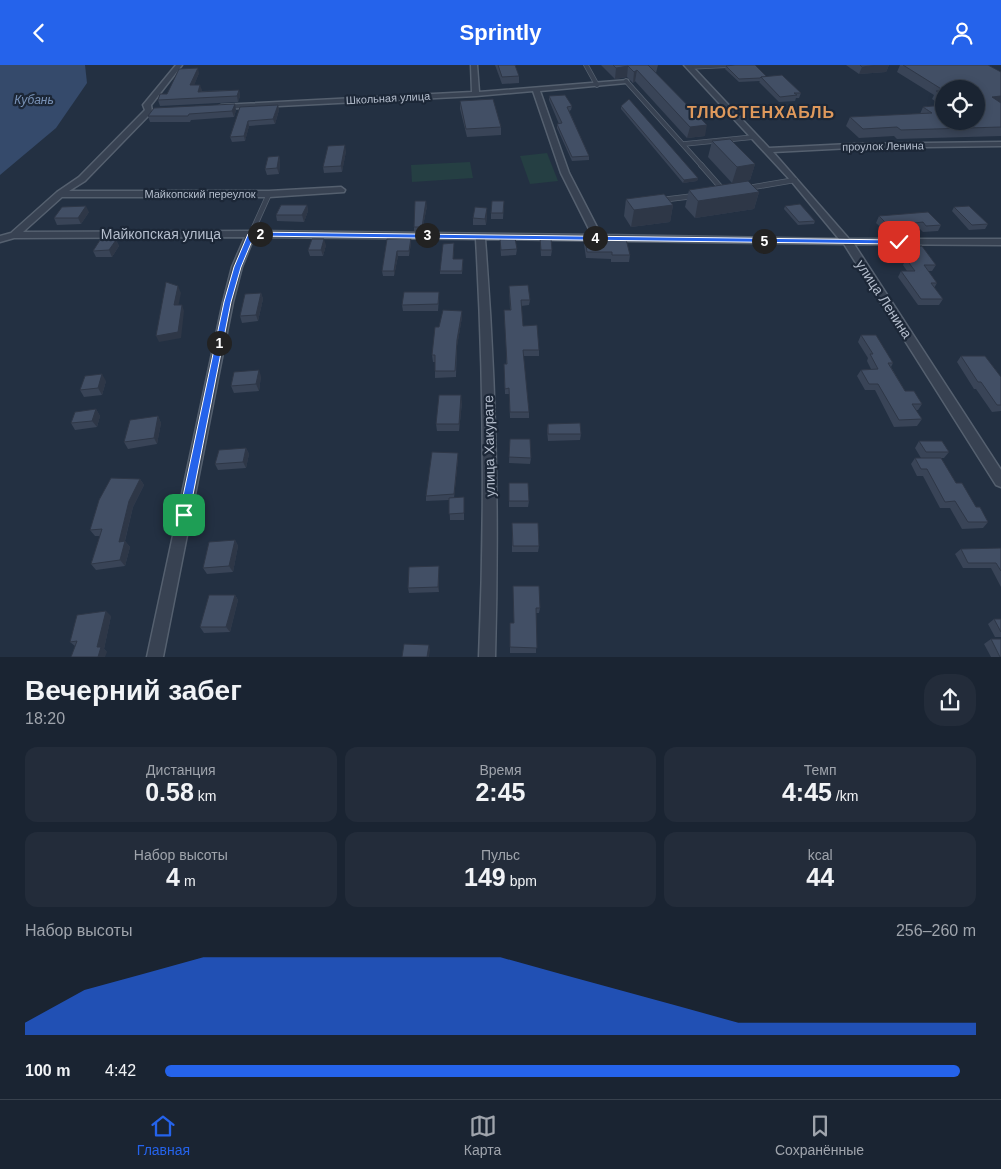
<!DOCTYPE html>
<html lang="ru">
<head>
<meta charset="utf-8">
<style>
  body { margin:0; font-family:Helvetica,sans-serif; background:#232c3a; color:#f1f3f6; height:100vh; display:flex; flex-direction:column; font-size:19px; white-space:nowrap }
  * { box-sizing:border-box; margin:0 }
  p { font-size:16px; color:#9fa4ac }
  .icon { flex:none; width:28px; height:28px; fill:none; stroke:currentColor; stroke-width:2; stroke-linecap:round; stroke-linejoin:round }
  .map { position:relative; height:592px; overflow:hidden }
  .panel { display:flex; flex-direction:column; background:#1a2432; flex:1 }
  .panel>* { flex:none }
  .controls { position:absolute; left:935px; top:15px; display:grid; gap:10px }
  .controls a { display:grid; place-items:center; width:50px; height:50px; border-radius:50%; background:#1a2432; box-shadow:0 2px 8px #0003,0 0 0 1px #38414d; font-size:25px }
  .pin { position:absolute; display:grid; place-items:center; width:42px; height:42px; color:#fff; margin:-21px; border-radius:10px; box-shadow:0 2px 8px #0006 }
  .km { position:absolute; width:25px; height:25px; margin:-12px; border-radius:50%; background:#222; color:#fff; font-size:14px; line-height:25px; text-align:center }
  .round { display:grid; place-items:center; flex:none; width:52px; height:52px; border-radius:20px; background:#232c3a }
  .summary { display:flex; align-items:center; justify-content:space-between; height:85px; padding:0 25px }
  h1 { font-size:28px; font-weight:700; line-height:38px }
  .stats { display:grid; grid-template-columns:repeat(3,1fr); gap:8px; height:85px; padding:5px 25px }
  .stats div { display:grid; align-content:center; border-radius:12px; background:#232c3a; text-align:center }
  .stats b { font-size:25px; font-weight:700 }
  .stats small { font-size:14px; font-weight:400 }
  .stats p { font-size:14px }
  .chart { height:140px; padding:10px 25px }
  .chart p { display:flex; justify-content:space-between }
  .chart svg { width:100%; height:90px; margin-top:5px; fill:#2563eb; opacity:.7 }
  ul { padding:0 25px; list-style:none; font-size:16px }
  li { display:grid; grid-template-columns:80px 60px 1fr; align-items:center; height:38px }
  li i { height:12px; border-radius:6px; background:#2563eb }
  header { display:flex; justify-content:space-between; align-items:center; height:65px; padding:0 25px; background:#2563eb; color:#fff; font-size:22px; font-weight:700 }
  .menu { display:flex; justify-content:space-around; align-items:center; height:70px; border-top:1px solid #38414d; background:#1a2432; font-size:14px; color:#9fa4ac }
  .menu a { display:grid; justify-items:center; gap:2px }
  .menu .selected { color:#2563eb }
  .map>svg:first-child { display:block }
</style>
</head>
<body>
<header><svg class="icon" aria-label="back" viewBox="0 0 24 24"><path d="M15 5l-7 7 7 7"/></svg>Sprintly<svg class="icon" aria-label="person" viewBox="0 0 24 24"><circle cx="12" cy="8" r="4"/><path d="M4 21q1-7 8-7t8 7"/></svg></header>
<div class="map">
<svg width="1001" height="592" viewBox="0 0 1001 592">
  <rect width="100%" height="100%" fill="#233042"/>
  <g fill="#253f43">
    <polygon points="547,88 558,116 530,119 520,91"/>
    <polygon points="470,97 473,113 412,117 411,100"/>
  </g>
  <polygon fill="#354a6b" points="0,0 85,0 87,18 56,63 0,110"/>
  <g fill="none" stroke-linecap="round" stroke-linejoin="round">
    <defs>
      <g id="lane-far1">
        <polyline points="586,0 597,20"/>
        <polyline points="689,2 732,0"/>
        <polyline points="626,16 702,101"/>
        <polyline points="684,79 754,72"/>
      </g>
      <g id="lane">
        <polyline points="701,100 723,125"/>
        <polyline points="748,123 795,115"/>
        <polyline points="661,135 694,131"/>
        <polyline points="251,169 269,129"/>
      </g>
      <path id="street" d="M176 0H182L151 40 152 47 85 116 69 126H269L341 122 345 125 344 127 269 132H62L23 167 251 166 592 170 561 108 533 26 476 31 221 44 217 42 221 40 472 27 471 0H477L479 27 628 15V17L626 18 540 26 569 108 601 170 839 174 792 117 684 0H691L769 83 851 79 1001 77V81L851 83 773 87 849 174H1001V180L854 179 1001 405V422L996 420 844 179 485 174C496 313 499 452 495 592H479C485 452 484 313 476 174L254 172 242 202 233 237 163 592H147L223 237 232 202 245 172 14 173 0 177V171L11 168 57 127 79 112 145 45 143 40Z"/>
    </defs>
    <use href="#lane-far1" stroke="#55606f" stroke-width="5.5"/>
    <use href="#lane" stroke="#55606f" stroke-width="6"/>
    <use href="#street" stroke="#55606f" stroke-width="3"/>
    <use href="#lane-far1" stroke="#384252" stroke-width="4"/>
    <use href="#lane" stroke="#384252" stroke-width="4.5"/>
    <use href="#street" fill="#384252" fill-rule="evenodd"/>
  </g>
  <g fill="#394457" fill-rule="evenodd">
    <polygon points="495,0 515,0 519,11 519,18 502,19"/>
    <polygon points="601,0 658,0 656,8 705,71 687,73 635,16 633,18 627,12 615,14"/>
    <polygon points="846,0 889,0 886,7 859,9"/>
    <path d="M900 0H988L1001 7V71L897 74 894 71 859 73 846 61 850 52 920 49 923 42 941 40 932 34 934 30 897 7ZM944 24H976L944 56Z"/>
    <polygon points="726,1 767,12 801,28 799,33 796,33 795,36 779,37 759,17 760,16 739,17 725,4"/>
    <polygon points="199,8 194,20 202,25 201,26 239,25 240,31 238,37 160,41 158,35"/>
    <polygon points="549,31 572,41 571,45 569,46 589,91 589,95 572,96 557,63 557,59 559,59 549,35"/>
    <polygon points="460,36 501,62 501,70 467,72 460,44"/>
    <polygon points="278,40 279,45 275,59 249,61 245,76 232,77 230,72 240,42"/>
    <polygon points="621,41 698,113 697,116 683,118 621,44"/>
    <polygon points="236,45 234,52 191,55 190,57 150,57 148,51"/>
    <polygon points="712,76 755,99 750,115 732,118 708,92"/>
    <polygon points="346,86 342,107 324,108 323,102"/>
    <polygon points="279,91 280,97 279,109 267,110 265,104"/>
    <polygon points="689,125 759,127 754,144 695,153 685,142"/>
    <polygon points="626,134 673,140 670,157 631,162 624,151"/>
    <polygon points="504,136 503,154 491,154 491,148"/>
    <polygon points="307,140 308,146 304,157 277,156 276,150"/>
    <polygon points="427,141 422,166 414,166 414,162"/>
    <polygon points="785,141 815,156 814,159 798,160 784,144"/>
    <polygon points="954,142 988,159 985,164 969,165 952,146"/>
    <polygon points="89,147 81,159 57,160 54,153"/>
    <polygon points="487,149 486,160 473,160 473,153"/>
    <polygon points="879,151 941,160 938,166 923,167 920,164 886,167 876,158"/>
    <polygon points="411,173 411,178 409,191 398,191 394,211 383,211 382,206 387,174"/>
    <polygon points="540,173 552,185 551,191 541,191"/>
    <polygon points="585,173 630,190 629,197 611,197 611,194 586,193 584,179"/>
    <polygon points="500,174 517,184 516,190 501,191"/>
    <polygon points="116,175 119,181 112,192 96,192 93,186"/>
    <polygon points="454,178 453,194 463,194 462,209 440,209 440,206"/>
    <polygon points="326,180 323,191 310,191 308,185"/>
    <polygon points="909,181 936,200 932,206 928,206 937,218 934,223 943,234 939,240 918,240 898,212 901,206 907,206 903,200 906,194 911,194 906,187"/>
    <polygon points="509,221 530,235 529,240 521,241 523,261 539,285 539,291 523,291 529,347 529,353 510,353 509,329 505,329 504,299 506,299 510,245"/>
    <polygon points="439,227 439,233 438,246 403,246 402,240"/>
    <polygon points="261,228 263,234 258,256 242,258 240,251"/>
    <polygon points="462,252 457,281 456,312 435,313 435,297 433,297 432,290 439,262"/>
    <polygon points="861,270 893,298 891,302 905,326 922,339 918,345 916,345 922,354 917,361 894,362 875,325 865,325 857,311 861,305 871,304 867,296 868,293 858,277"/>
    <polygon points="961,291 1001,312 1001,346 992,347 976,324 974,324 957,297"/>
    <polygon points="261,311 259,326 234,328 231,321"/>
    <polygon points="106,316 102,330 84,332 80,325"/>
    <polygon points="462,337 459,366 437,366 436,359"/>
    <polygon points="96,344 100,351 97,362 75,365 71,358"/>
    <polygon points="158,351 161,358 157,379 128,384 124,377"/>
    <polygon points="548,359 581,369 580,375 548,376 547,365"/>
    <polygon points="510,374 531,393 530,399 509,398"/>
    <polygon points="919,376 949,387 944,393 941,393 956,418 988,457 983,463 962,464 950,443 940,443 923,411 917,411 911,399 915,393 921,393 915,383"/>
    <polygon points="246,383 249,389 246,403 218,405 215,399"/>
    <polygon points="458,393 454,433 464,432 464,455 450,455 449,435 426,436 426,431"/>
    <polygon points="140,414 144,420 133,442 125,476 130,482 125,501 96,505 91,499 100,471 95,471 90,465"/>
    <polygon points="509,418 529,436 528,442 509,442"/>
    <polygon points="512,458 539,481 538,487 512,487"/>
    <polygon points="235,475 238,481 233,507 207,509 203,503"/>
    <polygon points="1001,483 1001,522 991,503 963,503 955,489 961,484"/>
    <polygon points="439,507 439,527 409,528 408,523"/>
    <polygon points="513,521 540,543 539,548 536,548 536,588 510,588 510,558 514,558"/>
    <polygon points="235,530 238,535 230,567 204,568 200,562"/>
    <polygon points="111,551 104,584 107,587 75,581 70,577"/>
    <polygon points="994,554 1001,554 1001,572 995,572 988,559"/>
    <polygon points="991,574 1001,592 991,592 984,579"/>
  </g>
  <g fill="#2e3747">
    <polygon points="878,0 889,0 886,7 859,9 862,2"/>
    <polygon points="628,1 627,12 615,14 616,3"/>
    <polygon points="198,3 199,8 192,26 190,20"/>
    <polygon points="637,5 635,16 633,18 634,7"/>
    <polygon points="200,20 202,25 199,32 198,27"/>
    <polygon points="239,25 240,31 238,37 237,31"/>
    <polygon points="1001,31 1001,40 992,32"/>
    <polygon points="235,39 236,45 234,52 232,46"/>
    <polygon points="278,40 279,45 275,59 273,54"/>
    <polygon points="248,56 249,61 245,76 244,71"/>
    <polygon points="707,60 705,71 687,73 690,62"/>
    <polygon points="345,80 346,86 342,107 341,101"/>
    <polygon points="279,91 280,97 279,109 277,103"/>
    <polygon points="755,99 750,115 732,118 737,102"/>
    <polygon points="698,113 697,116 683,118 684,115"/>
    <polygon points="759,127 754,144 695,153 698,136"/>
    <polygon points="426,136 427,141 422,166 422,162"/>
    <polygon points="307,140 308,146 304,157 302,150"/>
    <polygon points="673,140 670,157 631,162 634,145"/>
    <polygon points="86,141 89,147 81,159 78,153"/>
    <polygon points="487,143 487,149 486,160 485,154"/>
    <polygon points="411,173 411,178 409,191 409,186"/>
    <polygon points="324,174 326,180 323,191 321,185"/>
    <polygon points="116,175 119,181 112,192 109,185"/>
    <polygon points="397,186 398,191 394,211 394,206"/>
    <polygon points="178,221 181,228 177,247 174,240"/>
    <polygon points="261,228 263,234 258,256 256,250"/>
    <polygon points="182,240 184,246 181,273 159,277 156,271"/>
    <polygon points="462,246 462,252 457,281 456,312 457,275"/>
    <polygon points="259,305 261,311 259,326 256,319"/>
    <polygon points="102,309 106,316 102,330 98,323"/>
    <polygon points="461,330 462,337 459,366 459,359"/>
    <polygon points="96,344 100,351 97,362 92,356"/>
    <polygon points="158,351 161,358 157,379 154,373"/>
    <polygon points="246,383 249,389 246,403 243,397"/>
    <polygon points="458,388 458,393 454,434 454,429"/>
    <polygon points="140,414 144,420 133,442 123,483 119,477 129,436"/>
    <polygon points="235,475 238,481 233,507 229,501"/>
    <polygon points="125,476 130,482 125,501 120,495"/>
    <polygon points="439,501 439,527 438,522"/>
    <polygon points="235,530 238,535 230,567 226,562"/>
    <polygon points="106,546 111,551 104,584 107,587 105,592 98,592 97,582"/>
    <polygon points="429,580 430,585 429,592 427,592"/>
  </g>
  <g fill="#424f65" stroke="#2e3747">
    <polygon points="498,0 515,0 519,11 502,12"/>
    <polygon points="613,0 648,0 707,60 690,62 637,5 634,7 628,1 616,3"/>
    <polygon points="735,0 755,0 767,12 761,12 760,13 739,14 726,1"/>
    <polygon points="860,0 878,0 862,2"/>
    <polygon points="903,0 988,0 1001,7 1001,31 992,32 1001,38 1001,62 901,65 897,62 863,64 850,52 932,48 923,42 944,40 944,56 976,56 976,24 944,24 944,30 936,26 943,25"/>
    <polygon points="198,3 190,20 200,20 198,27 239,25 237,31 158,35 160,29 167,29 179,4"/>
    <polygon points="782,10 801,28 794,28 797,30 780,32 761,12"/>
    <polygon points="565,30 572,41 567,42 589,91 572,92 557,59 562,58 549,31"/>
    <polygon points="493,34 501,62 466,64 460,36"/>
    <polygon points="629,34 698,113 684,115 621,41"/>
    <polygon points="235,39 232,46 189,49 188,51 148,51 154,43"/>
    <polygon points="278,40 273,54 248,56 244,71 230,72 240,42"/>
    <polygon points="730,74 755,99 737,102 712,76"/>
    <polygon points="345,80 341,101 323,102 328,81"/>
    <polygon points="279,91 277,103 265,104 268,92"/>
    <polygon points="748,116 759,127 698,136 689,125"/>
    <polygon points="664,129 673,140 634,145 626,134"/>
    <polygon points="415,136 426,136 422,162 414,162"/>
    <polygon points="492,136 504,136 503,148 491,148"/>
    <polygon points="800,139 815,156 799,157 785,141"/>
    <polygon points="281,140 307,140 302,150 276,150"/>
    <polygon points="86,141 78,153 54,153 62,142"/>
    <polygon points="969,141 988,159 972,160 954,142"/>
    <polygon points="475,142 487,143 485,154 473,153"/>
    <polygon points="928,147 941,160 926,161 923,157 889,161 879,151"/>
    <polygon points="411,173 409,186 397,186 394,206 382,206 387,174"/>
    <polygon points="515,173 517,184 501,185 500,174"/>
    <polygon points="540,173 551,173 552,185 541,185"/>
    <polygon points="585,173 626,174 630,190 612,190 612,187 587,187"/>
    <polygon points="312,174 324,174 321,185 308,185"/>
    <polygon points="100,175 116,175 109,185 93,186"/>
    <polygon points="454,178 453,194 463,194 462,206 440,206 443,179"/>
    <polygon points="909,181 922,181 936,200 924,200 937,218 931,218 943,234 921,234 901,206 915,206 906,194 918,194"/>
    <polygon points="166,217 178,221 174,240 182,240 178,267 156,271"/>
    <polygon points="528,220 530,235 521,235 523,261 537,260 539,285 523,285 529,347 510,347 509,323 505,324 504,299 507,299 504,245 511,245 509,221"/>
    <polygon points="404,227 439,227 438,239 402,240"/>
    <polygon points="261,228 256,250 240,251 245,229"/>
    <polygon points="443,245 462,246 457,275 455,306 435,306 435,290 432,290 435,262 439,262"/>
    <polygon points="861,270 876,270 893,298 888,298 905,326 914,326 922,339 912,339 922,354 899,355 878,319 869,319 861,305 878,304 870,289 873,289"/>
    <polygon points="961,291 985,291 1001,312 1001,340 997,340 981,317 978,317"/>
    <polygon points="259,305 256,319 231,321 234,307"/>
    <polygon points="102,309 98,323 80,325 85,311"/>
    <polygon points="439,330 461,330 459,359 436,359"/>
    <polygon points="96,344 92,356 71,358 75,347"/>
    <polygon points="158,351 154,373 124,377 130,355"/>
    <polygon points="580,358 581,369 548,369 548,359"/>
    <polygon points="510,374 530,374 531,393 509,392"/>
    <polygon points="919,376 942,376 949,387 926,387"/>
    <polygon points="246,383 243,397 215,399 219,385"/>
    <polygon points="432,387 458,388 454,429 426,431"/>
    <polygon points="915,393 941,393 956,418 962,418 976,442 980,442 988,457 968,457 955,436 945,437 927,404 921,404"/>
    <polygon points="111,413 140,414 129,436 119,477 125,476 120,495 91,499 102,464 90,465 99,435"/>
    <polygon points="509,418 528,418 529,436 509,436"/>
    <polygon points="464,432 464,448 449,449 449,433"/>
    <polygon points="512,458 538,458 539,481 513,481"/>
    <polygon points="235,475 229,501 203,503 209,477"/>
    <polygon points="1001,483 1001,506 996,498 968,498 961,484"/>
    <polygon points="439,501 438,522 408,523 409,502"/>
    <polygon points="513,521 539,521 540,543 536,543 537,583 510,582 510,558 514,558"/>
    <polygon points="209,530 235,530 226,562 200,562"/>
    <polygon points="106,546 97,582 101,582 98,592 71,592 77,576 70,577 77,550"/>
    <polygon points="994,554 1001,554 1001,567"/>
    <polygon points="991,574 1001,574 1001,592 1000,592"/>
    <polygon points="404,579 429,580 427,592 402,592"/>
  </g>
  <polygon fill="#2563eb" stroke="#fff" points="251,167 899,175 902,177 899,179 254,171 241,202 231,237 189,450 184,454 179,450 224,237 234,202 248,169"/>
  <g text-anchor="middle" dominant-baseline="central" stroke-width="4.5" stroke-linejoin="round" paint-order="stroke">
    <g font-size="11" fill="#b4bdcc" stroke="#1c2737">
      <text transform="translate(388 33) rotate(-3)">Школьная улица</text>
      <text transform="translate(883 81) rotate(-1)">проулок Ленина</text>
      <text x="200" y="129">Майкопский переулок</text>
    </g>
    <g font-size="12" font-style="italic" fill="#7992b6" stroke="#1c2737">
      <text x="34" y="35">Кубань</text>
    </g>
    <g font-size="14" fill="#b4bdcc" stroke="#1c2737">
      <text x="161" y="169">Майкопская улица</text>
      <text transform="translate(884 234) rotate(57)">улица Ленина</text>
      <text transform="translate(489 381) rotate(-91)">улица Хакурате</text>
    </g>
    <g font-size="16" font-weight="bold" letter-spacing="1" fill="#df995c" stroke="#1c2737">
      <text x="761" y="47">ТЛЮСТЕНХАБЛЬ</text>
    </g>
  </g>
</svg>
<div class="controls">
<a><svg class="icon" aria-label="locate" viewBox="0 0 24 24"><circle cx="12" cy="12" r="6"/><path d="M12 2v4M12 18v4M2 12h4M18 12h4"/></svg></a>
</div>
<div class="pin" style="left:184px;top:450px;background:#1e9e55"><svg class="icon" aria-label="arrive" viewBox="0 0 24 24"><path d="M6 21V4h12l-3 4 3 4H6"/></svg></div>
<div class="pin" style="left:899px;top:177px;background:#d93025"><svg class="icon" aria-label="check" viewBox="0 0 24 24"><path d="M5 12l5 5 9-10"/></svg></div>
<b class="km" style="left:219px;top:278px">1</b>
<b class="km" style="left:260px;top:169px">2</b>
<b class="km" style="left:427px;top:170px">3</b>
<b class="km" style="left:595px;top:173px">4</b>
<b class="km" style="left:764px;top:176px">5</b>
</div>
<section class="panel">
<div class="summary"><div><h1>Вечерний забег</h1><p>18:20</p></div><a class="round"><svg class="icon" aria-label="share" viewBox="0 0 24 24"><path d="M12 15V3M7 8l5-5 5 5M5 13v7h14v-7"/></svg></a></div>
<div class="stats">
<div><p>Дистанция</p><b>0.58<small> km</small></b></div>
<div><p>Время</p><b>2:45</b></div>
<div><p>Темп</p><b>4:45<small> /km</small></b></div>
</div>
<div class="stats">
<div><p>Набор высоты</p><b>4<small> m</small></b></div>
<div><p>Пульс</p><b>149<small> bpm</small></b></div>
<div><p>kcal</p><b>44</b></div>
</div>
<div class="chart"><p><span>Набор высоты</span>256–260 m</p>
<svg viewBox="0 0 160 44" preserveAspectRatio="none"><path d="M0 44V38L10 22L20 14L30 6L40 6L50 6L60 6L70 6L80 6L90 14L100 22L110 30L120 38L130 38L140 38L150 38L160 38V44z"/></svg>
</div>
<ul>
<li><b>100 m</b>4:42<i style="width:98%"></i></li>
</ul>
</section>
<nav class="menu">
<a class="selected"><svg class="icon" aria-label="home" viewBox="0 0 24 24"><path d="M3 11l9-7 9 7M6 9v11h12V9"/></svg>Главная</a>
<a><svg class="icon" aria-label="map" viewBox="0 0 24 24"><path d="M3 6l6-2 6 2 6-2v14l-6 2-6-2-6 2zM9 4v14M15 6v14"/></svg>Карта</a>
<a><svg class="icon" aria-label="saved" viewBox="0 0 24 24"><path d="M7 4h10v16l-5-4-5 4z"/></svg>Сохранённые</a>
</nav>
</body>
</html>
